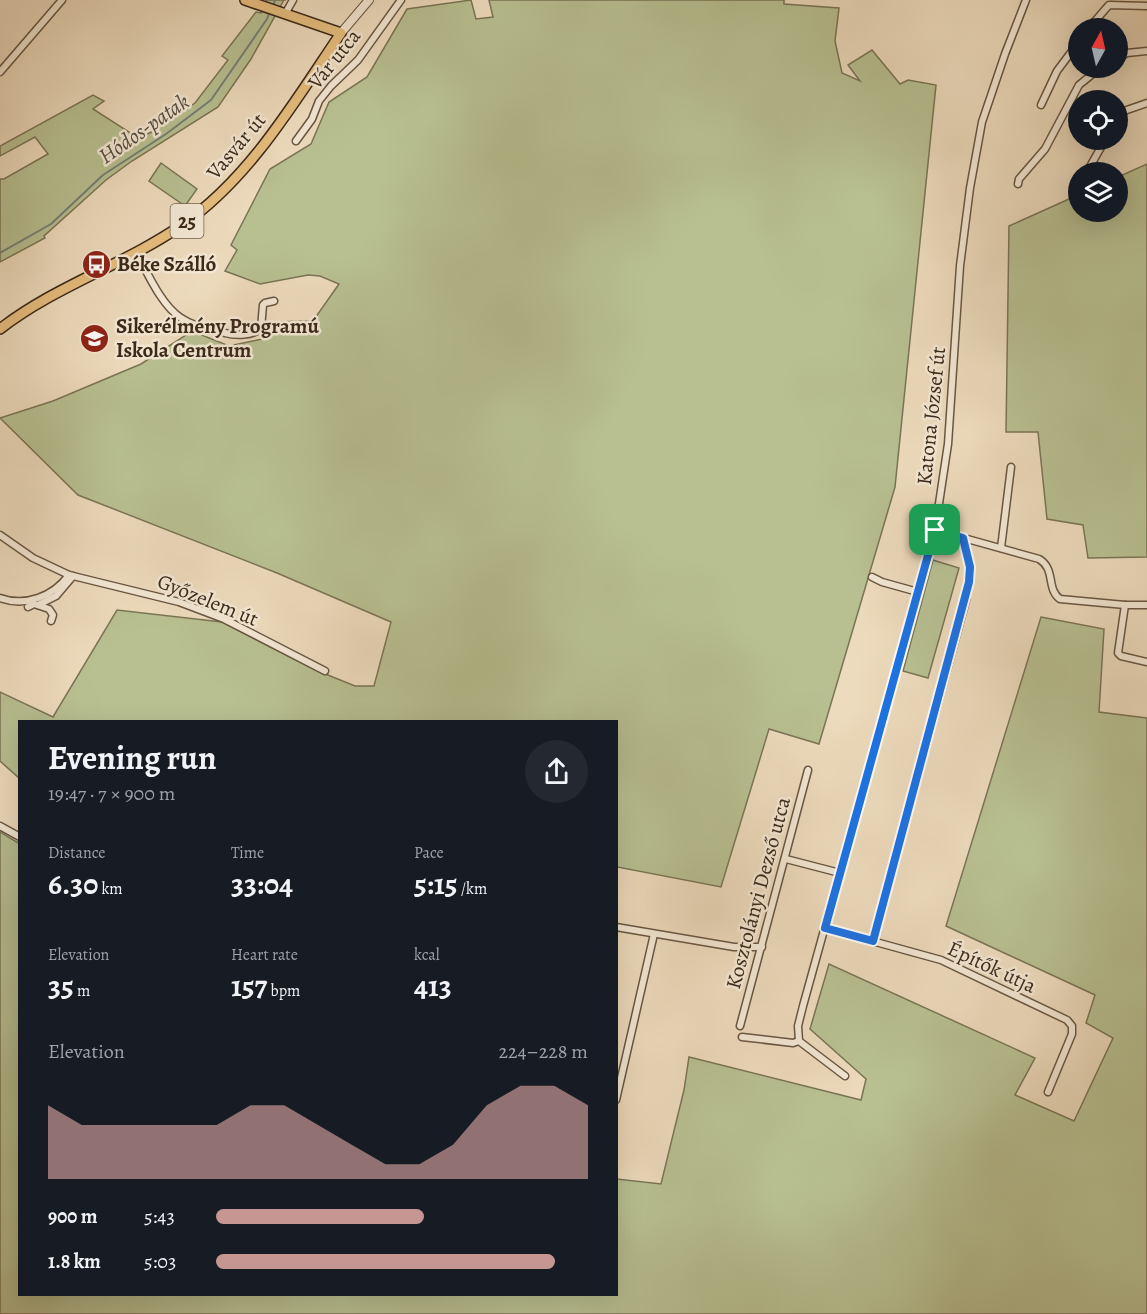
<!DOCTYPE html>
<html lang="en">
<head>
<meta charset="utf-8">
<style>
  body { margin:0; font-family:Alegreya,serif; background:#242831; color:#f1f3f6; height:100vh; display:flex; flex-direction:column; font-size:22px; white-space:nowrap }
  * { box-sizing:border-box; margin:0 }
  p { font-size:20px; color:#9ea1a6 }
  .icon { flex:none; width:33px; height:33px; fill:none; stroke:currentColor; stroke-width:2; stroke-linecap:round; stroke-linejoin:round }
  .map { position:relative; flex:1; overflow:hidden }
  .details { position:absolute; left:18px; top:720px; width:600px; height:576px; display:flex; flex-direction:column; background:#171b24; border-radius:0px; box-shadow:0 6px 24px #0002 }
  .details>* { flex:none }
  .needle { width:39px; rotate:8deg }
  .tools { position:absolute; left:1068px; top:18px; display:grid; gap:12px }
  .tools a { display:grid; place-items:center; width:60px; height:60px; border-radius:50%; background:#171b24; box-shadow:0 6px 24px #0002; font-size:30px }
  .pin { position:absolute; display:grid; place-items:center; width:51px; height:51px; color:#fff; margin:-26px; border-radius:12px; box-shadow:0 3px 9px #0006 }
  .round { display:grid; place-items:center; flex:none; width:63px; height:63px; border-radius:32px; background:#242831 }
  .overview { display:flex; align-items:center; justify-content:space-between; height:102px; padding:0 30px }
  h1 { font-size:33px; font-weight:700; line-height:45px }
  .stats { display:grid; grid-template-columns:repeat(3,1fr); gap:9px; height:102px; padding:6px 30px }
  .stats div { display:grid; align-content:center }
  .stats b { font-size:30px; font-weight:700 }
  .stats small { font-size:16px; font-weight:400 }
  .stats p { font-size:16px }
  .chart { height:168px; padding:12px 30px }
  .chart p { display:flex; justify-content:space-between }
  .chart svg { width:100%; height:108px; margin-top:6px; fill:#c59692; opacity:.7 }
  ul { padding:0 30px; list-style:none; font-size:20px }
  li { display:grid; grid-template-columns:96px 72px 1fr; align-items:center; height:45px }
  li i { height:15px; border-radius:8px; background:#c59692 }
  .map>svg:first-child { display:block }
</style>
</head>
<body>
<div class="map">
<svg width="1147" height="1314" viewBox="0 0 1147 1314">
  <rect width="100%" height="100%" fill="#eddbbd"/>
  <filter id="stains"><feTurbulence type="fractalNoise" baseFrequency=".00333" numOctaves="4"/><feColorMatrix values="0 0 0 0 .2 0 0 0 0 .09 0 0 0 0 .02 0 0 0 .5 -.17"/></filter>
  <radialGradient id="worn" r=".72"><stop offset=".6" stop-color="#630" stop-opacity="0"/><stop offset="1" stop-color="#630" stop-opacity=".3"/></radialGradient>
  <g fill="#b8c092" stroke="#7a7456" stroke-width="1.5">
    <polygon points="266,0 286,0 284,0 251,59 218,107 132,161 106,180 44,236 45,238 0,262 0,179 4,179 48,154 35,137 0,156 0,146 93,95 104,101 93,109 138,138 154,131 152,129 168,108 180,113 195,103 228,60 222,56 256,12 261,13"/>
    <polygon points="471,0 476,19 493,17 489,0 784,0 784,4 839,8 835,41 842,73 860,81 848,65 872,50 900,84 908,80 936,85 895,487 819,744 769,729 721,887 617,867 616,722 20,722 19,778 0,761 0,692 53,717 117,610 222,622 318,671 355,686 374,686 391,622 277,573 78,495 0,418 53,401 141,364 192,331 229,346 267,338 269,322 313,321 339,284 320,276 308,275 260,284 225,271 237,250 231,245 270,169 311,144 329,102 367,77 407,9"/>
    <polygon points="161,163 197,189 185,206 149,181"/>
    <polygon points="1147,164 1147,557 1088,558 1083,525 1047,519 1038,432 1006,432 1009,226 1078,195 1078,212 1118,212 1118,177"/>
    <polygon points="933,560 959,568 928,678 903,671"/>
    <polygon points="1041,617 1104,629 1099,712 1147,718 1147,1314 0,1314 0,832 20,844 20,1294 616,1294 617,1179 661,1184 684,1090 689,1057 861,1100 866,1079 810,1029 829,964 1035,1058 1015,1095 1074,1121 1113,1038 1086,1023 1095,995 946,926"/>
  </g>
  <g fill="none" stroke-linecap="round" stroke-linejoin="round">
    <g stroke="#748077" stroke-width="2">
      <polyline points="273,6 275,0"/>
      <polyline points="0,253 51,224 103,175 166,134 211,100 267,19 270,11"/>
    </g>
    <defs>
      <g id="minor">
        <polyline points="285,14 293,0"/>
        <polyline points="1089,28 1109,5 1147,6"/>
        <polyline points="1118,58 1127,53 1147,51"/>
        <polyline points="0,72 62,0"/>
        <polyline points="1041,105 1057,71 1078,43"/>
        <polyline points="1118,117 1124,111 1147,103"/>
        <polyline points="296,141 312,119 319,101 331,86 358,60 401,0"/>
        <polyline points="1087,172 1105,140"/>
        <polyline points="1018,184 1019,179 1045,149 1079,85 1100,68"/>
        <path d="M136 252C147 272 161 305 181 318 192 326 211 330 225 333 236 336 253 336 261 328L263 305 265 303 274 301"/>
        <path d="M935 530 1039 559C1056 569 1046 589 1060 599L1125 605H1147"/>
        <polyline points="0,535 33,558 69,575 179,602 224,619 325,671"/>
        <polyline points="1001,548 1011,467"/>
        <polyline points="872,577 882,582 918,592"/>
        <path d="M0 598C25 607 53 597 69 575"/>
        <polyline points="38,605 56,596 73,576"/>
        <polyline points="1125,605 1118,653 1121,656 1147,662"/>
        <polyline points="28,607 34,604 49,609 53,615 51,621"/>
        <polyline points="0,826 20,837"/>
        <polyline points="786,859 840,873"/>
        <polyline points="616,927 734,947 762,947"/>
        <polyline points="825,928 941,960 1067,1020 1072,1026 1072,1034 1048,1092"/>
        <polyline points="873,941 966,600 970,567 963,538"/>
        <polyline points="740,1026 808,770"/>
        <polyline points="742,1037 793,1043 799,1041 845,1076"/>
        <polyline points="799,1041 798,1026 803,1006 935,530 948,444 960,266 970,188 982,122 1005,54 1026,0"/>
        <polyline points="616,1100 654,934"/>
      </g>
      <polyline id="tertiary" points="341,33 369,0"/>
      <path id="primary" d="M0 329C55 286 124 265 182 225 250 178 295 101 341 33L245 0"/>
    </defs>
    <use href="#minor" stroke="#685642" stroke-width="9"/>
    <use href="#tertiary" stroke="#685642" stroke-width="10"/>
    <use href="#primary" stroke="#3b2919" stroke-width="12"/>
    <use href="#minor" stroke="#f3e8d4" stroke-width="6"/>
    <use href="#tertiary" stroke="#f3e8d4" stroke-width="8"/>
    <use href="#primary" stroke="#e6be7e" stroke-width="9"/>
  </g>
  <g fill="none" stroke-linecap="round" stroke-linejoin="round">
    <defs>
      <polygon id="route" points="935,530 963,538 970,567 969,582 873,941 825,928"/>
    </defs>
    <use href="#route" stroke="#fff" stroke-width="12"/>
    <use href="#route" stroke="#1a73e8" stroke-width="8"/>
  </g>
  <defs>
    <symbol id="bus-disc" viewBox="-11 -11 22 22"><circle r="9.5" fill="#8f2418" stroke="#f3e8d4"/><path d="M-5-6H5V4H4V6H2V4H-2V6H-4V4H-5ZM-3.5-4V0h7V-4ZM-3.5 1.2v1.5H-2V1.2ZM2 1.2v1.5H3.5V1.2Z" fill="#fff"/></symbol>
    <symbol id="school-disc" viewBox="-11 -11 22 22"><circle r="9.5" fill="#8f2418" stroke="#f3e8d4"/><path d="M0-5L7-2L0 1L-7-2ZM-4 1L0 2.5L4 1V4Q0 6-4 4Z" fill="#fff"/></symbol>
  </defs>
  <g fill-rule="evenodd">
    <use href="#bus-disc" x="80" y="248" width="33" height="33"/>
    <use href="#school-disc" x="78" y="322" width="33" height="33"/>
  </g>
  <g text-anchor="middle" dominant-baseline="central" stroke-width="5" stroke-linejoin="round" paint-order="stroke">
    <rect fill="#f3e8d4" stroke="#726251" stroke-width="1.5" x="170.5" y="204" width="33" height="34" rx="4.5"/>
    <g font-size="20" font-weight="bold" fill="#3b2919">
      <text x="187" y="221">25</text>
    </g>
    <g font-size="21" fill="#3b2919" stroke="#f3e8d4">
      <text transform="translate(334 59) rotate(-51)">Vár utca</text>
      <text transform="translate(236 146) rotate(-50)">Vasvár út</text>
      <text transform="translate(931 416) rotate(-84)">Katona József út</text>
      <text transform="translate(208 600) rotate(22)">Győzelem út</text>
      <text transform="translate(758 893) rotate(-75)">Kosztolányi Dezső utca</text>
      <text transform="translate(992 967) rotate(25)">Építők útja</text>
    </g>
    <g font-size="21" font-weight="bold" fill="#3b2919" stroke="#f3e8d4" text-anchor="start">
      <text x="117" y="264">Béke Szálló</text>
      <text x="116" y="326">Sikerélmény Programú<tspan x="116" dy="24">Iskola Centrum</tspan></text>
    </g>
    <g font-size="22" font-style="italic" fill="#534d40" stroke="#f3e8d4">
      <text transform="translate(144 129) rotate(-35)">Hódos-patak</text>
    </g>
  </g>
  <rect width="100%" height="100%" filter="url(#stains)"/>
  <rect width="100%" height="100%" fill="url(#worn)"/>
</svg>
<div class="tools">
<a><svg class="needle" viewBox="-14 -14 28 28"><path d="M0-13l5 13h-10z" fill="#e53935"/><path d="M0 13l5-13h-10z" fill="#9ea1a6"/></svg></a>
<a><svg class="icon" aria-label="locate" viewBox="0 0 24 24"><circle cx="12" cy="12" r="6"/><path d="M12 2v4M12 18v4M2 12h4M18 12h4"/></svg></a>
<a><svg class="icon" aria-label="layers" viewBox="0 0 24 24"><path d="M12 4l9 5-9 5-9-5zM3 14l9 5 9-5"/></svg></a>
</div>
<div class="pin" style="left:935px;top:530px;background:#1e9e55"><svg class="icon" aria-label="arrive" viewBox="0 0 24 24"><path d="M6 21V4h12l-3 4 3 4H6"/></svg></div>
<section class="details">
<div class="overview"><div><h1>Evening run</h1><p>19:47 · 7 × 900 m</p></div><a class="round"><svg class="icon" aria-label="share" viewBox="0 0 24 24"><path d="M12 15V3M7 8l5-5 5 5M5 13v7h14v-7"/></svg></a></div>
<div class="stats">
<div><p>Distance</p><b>6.30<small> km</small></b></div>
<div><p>Time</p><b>33:04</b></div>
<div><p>Pace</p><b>5:15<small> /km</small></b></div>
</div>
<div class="stats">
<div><p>Elevation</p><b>35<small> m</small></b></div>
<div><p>Heart rate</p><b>157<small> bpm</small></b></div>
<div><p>kcal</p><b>413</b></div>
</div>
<div class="chart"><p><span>Elevation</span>224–228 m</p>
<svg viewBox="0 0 160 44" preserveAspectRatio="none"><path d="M0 44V14L10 22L20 22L30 22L40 22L50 22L60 14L70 14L80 22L90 30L100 38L110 38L120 30L130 14L140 6L150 6L160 14V44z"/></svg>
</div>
<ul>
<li><b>900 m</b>5:43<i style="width:56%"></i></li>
<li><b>1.8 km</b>5:03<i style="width:91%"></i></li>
</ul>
</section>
</div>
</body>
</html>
